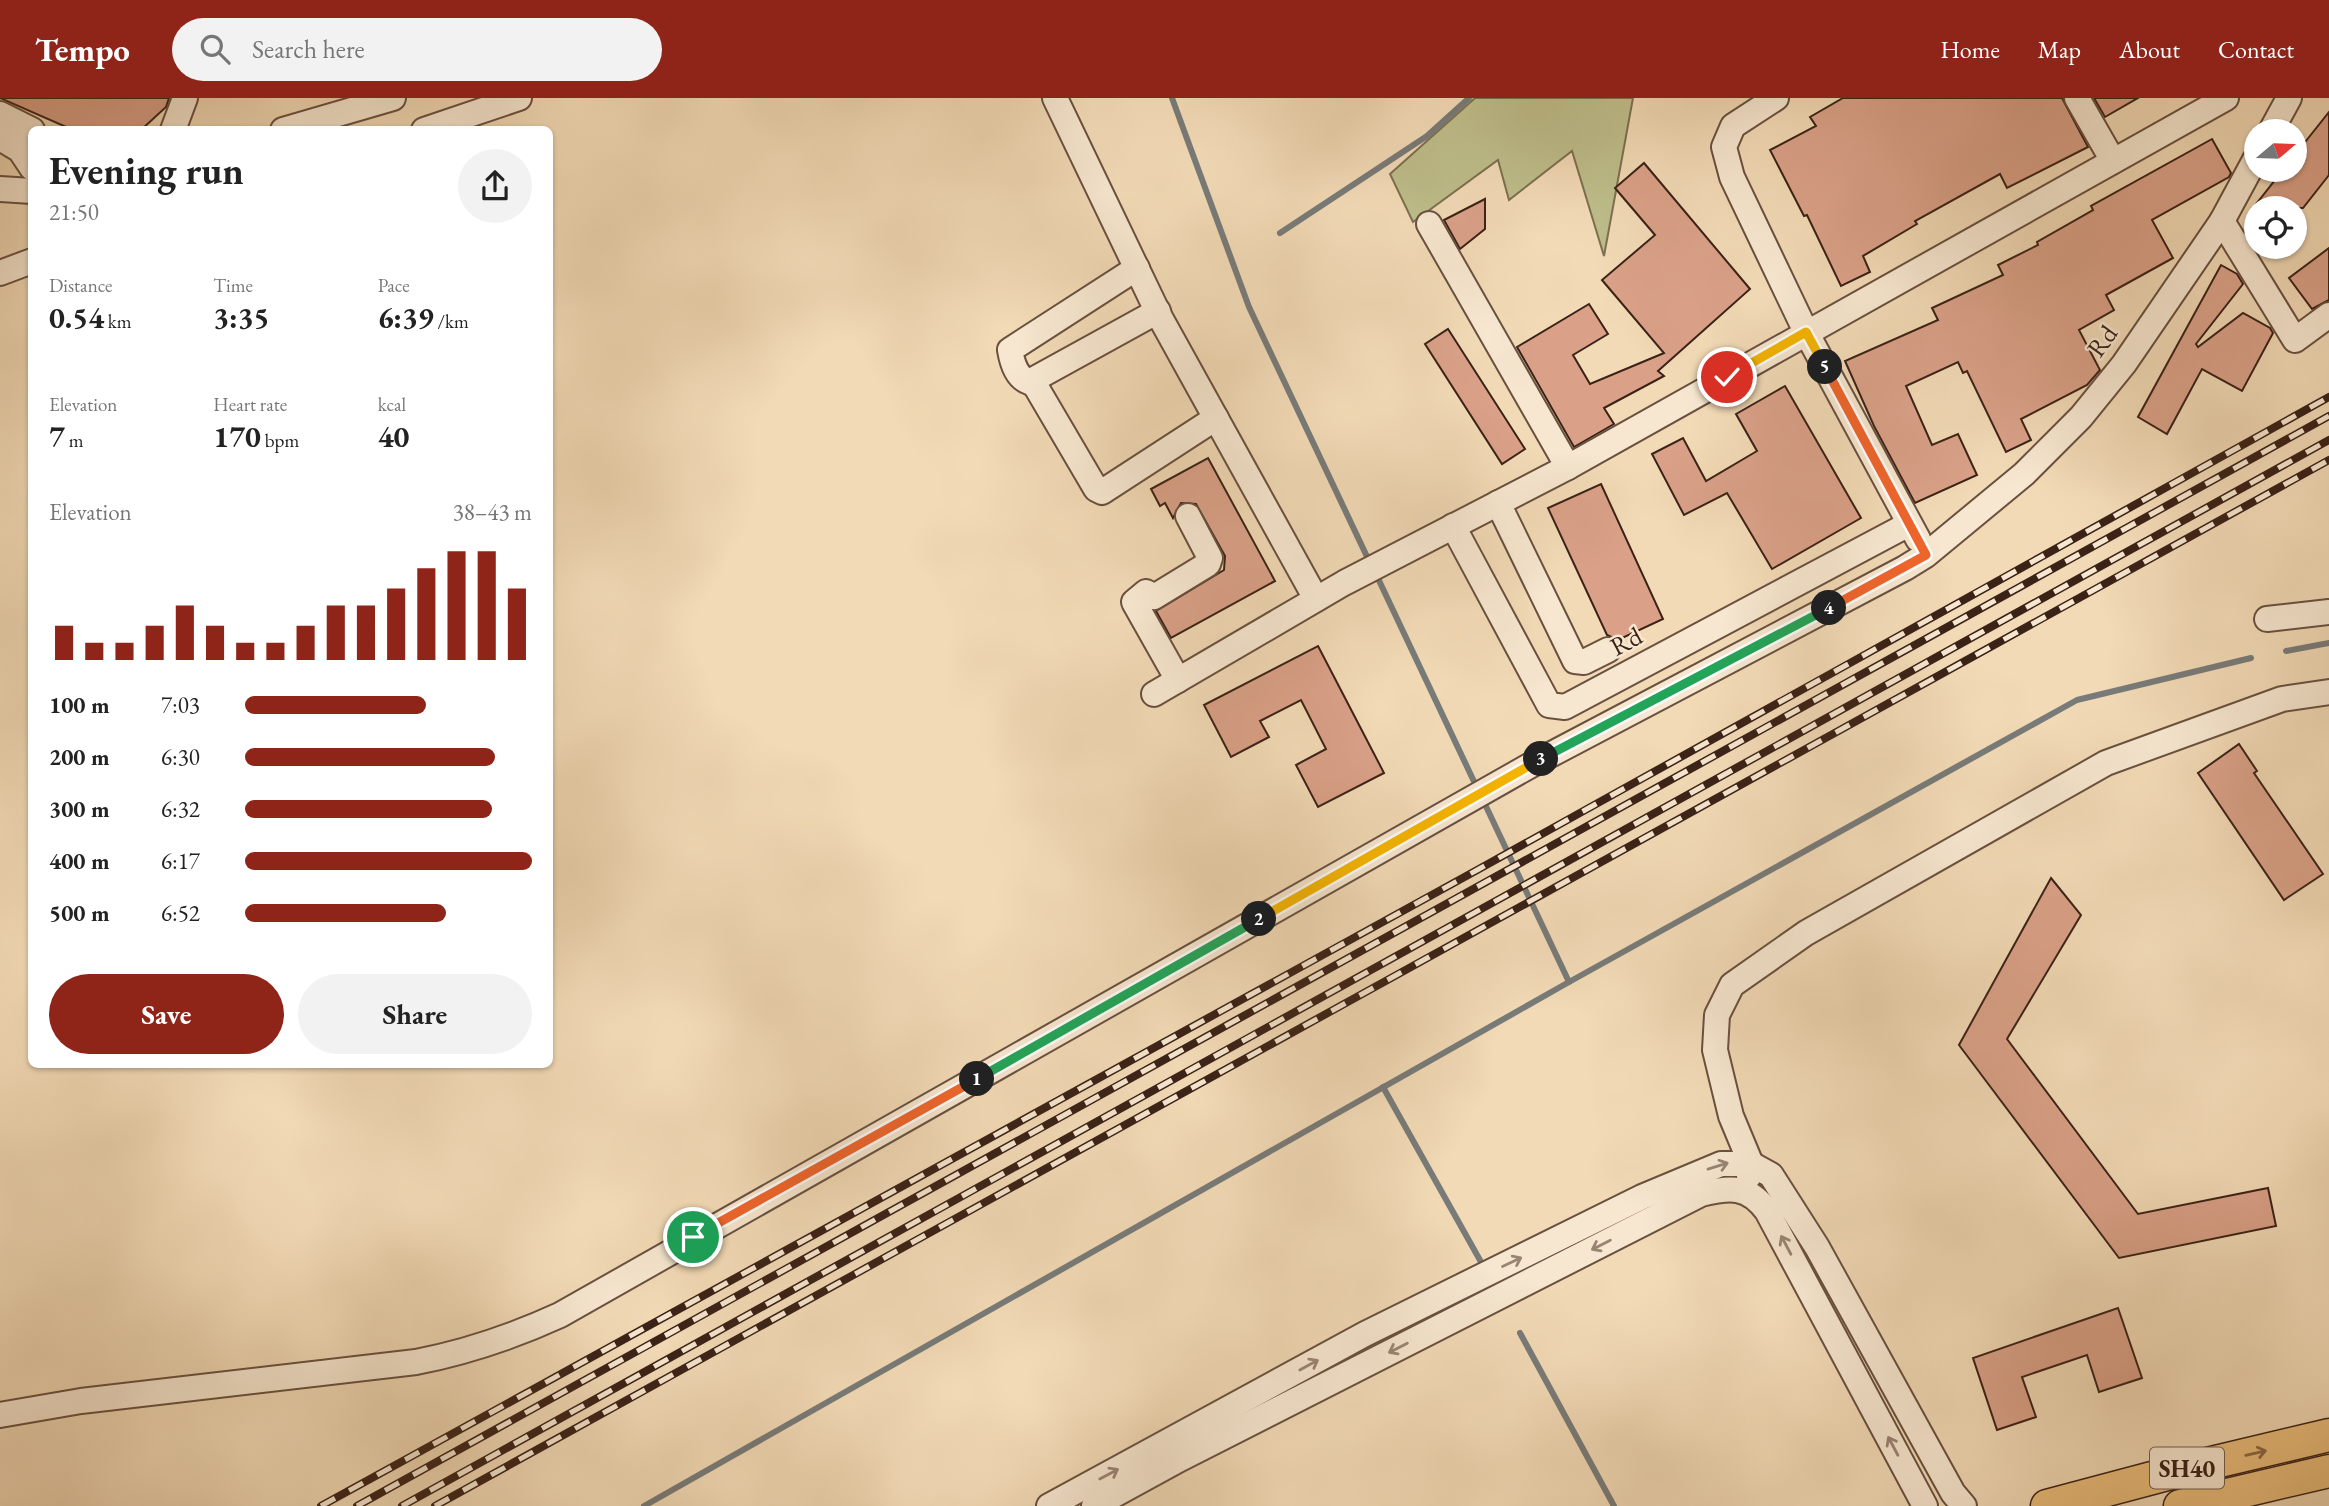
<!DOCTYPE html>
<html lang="en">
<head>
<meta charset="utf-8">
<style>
  body { margin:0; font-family:"EB Garamond",serif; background:#f2f2f2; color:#222; height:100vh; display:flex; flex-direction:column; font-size:26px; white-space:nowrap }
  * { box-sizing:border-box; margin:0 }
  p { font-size:23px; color:#767676 }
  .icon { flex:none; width:38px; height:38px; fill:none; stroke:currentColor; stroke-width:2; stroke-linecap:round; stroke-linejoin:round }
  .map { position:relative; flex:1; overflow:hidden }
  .details { position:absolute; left:28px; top:28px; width:525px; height:942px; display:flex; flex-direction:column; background:#fff; border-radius:10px; box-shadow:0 2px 5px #0004 }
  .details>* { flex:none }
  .needle { width:46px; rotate:71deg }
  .controls { position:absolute; left:2244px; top:21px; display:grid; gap:14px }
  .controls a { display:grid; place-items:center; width:63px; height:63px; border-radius:50%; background:#fff; box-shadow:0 2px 5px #0004; font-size:35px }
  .pin { position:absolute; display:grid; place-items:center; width:60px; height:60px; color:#fff; margin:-30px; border:4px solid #fff; border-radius:50%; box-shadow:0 2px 7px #0007 }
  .km { position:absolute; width:35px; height:35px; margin:-18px; border-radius:50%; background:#222; color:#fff; font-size:19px; line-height:35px; text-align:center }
  .round { display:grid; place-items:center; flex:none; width:74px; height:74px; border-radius:37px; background:#f2f2f2 }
  .overview { display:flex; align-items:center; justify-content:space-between; height:119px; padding:0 21px }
  h1 { font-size:38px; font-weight:700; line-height:52px }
  .figures { display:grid; grid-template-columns:repeat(3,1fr); gap:10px; height:119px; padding:7px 21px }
  .figures div { display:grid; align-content:center }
  .figures b { font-size:30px; font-weight:700 }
  .figures small { font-size:19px; font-weight:400 }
  .figures p { font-size:19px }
  .chart { height:196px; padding:14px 21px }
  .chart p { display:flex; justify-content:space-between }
  .chart svg { width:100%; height:126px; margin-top:7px; stroke:#8f2418; stroke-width:6 }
  .primary-button { display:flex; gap:14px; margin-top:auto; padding:14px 21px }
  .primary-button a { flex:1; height:80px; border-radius:42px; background:#8f2418; color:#fff; font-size:28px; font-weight:700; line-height:80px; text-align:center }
  .primary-button a+a { background:#f2f2f2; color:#222 }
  ul { padding:0 21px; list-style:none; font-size:23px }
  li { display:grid; grid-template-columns:112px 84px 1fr; align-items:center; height:52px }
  li i { height:18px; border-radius:9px; background:#8f2418 }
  header { display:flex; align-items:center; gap:42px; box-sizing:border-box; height:98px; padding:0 35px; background:#8f2418; color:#fff }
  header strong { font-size:33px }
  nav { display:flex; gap:38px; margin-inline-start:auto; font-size:24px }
  .search { width:490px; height:63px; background:#f2f2f2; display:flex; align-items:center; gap:18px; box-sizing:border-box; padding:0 24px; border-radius:38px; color:#767676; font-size:26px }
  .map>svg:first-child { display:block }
</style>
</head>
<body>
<header>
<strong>Tempo</strong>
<div class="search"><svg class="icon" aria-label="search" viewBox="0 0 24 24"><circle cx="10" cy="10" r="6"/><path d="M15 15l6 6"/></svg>Search here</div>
<nav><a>Home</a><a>Map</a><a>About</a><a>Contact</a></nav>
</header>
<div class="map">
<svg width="2329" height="1408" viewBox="0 0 2329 1408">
  <rect width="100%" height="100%" fill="#f2dab6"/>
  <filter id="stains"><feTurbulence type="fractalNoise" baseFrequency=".00286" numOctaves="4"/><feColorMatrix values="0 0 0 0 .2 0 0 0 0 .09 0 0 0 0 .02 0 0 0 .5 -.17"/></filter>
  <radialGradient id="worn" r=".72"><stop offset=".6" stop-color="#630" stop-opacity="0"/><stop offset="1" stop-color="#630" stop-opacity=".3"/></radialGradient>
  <polygon fill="#bebe8b" stroke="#7c7051" stroke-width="2" points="1475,0 1633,0 1604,158 1572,53 1509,102 1498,62 1413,124 1390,76"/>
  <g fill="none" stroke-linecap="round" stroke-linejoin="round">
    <g stroke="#787b79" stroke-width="6">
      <polyline points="1172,0 1249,209 1370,465"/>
      <polyline points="1280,135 1427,38 1469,0"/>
      <polyline points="1375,474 1478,692"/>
      <polyline points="2286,553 2329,545"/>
      <polyline points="1569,884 2077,602 2251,560"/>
      <polyline points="1383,989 1481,1164"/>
      <polyline points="1520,1235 1614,1408"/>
      <polyline points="644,1408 1569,884 1483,702"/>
    </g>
  </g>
  <g fill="#daa188" stroke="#3b2217" stroke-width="2">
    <polygon points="0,0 169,0 166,9 141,32 73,32"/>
    <polygon points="1843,0 2062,0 2088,49 2007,90 2000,76 1915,123 1917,126 1863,158 1870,174 1841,188 1807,117 1804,118 1770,52 1816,28 1810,19"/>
    <polygon points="2094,0 2138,0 2105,19"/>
    <polygon points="2329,14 2329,77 2303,110 2253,110 2283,72 2294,72 2294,58"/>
    <polygon points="2212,41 2231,75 2229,79 2152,122 2173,160 2106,197 2114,212 2079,232 2100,272 2087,287 2021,321 2031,342 2006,354 1967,273 1963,275 1958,264 1906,288 1932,347 1958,336 1977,377 1915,405 1874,328 1845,263 1938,222 1932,210 2003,177 1998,167 2038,147 2037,144 2093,112 2091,108"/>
    <polygon points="1644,65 1750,191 1658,273 1664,278 1604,310 1614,326 1574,349 1517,249 1589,206 1608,236 1573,257 1590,286 1664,255 1602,182 1655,137 1615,90"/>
    <polygon points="1485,101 1485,131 1460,151 1444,122"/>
    <polygon points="2329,150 2329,202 2312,211 2289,180"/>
    <polygon points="2221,167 2237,176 2243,186 2196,246 2198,249 2243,215 2270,230 2273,235 2242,293 2202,271 2167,336 2138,319"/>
    <polygon points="1448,231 1525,351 1502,366 1425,246"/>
    <polygon points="1785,288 1861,420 1772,471 1727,395 1684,417 1652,356 1683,340 1706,383 1757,353 1736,316"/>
    <polygon points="1208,360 1275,483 1171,540 1156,513 1224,472 1225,458 1196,406 1181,405 1173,420 1165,405 1160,408 1151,391"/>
    <polygon points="1601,386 1663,521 1618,542 1607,537 1548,410"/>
    <polygon points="1318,548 1384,675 1318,709 1296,667 1326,651 1301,602 1260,623 1269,639 1231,659 1204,607"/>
    <polygon points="2239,646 2257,673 2254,675 2323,776 2284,802 2198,675"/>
    <polygon points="2051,780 2081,817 2007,941 2138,1116 2268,1090 2276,1128 2119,1160 1959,947"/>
    <polygon points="2118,1210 2142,1280 2099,1294 2087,1257 2022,1279 2036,1319 1997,1332 1973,1260"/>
  </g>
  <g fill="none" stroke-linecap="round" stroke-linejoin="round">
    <defs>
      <g id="minor">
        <polyline points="1055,0 1161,221 1316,501"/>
        <polyline points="1776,0 1733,28 1724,49 1732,79 1806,234 1918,441"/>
        <polyline points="2077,0 2113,63"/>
        <polyline points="0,16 32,32"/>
        <polyline points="173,32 185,0"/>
        <polyline points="283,32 393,0"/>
        <polyline points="424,32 519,0"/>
        <polyline points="2271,33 2289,0"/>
        <polyline points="0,40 20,52 32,70"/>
        <polyline points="0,91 32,93"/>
        <polyline points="2222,123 2295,242 2329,217"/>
        <polyline points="1429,126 1568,369"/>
        <path d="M1137 170 1010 252C1012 264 1017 280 1029 284L1158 213"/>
        <polyline points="0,175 32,163"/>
        <polyline points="1032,282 1096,391 1102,394 1216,320"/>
        <polyline points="1498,405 1575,563 1584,564 1608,552"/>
        <polyline points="1453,428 1549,607 1565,609 1909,426"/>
        <polyline points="2267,521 2329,514"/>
        <polyline points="1178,582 1134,504 1146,494 1154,499 1208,466 1210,460 1188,418"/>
        <polyline points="1154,596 1344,485 1568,369 2226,0"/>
        <polyline points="1749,1078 1751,1066 1731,1018 1715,952 1717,917 1732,887 1806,835 2106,665 2282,601 2329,594"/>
        <path d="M0 1317 81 1303 416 1264C468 1254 512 1239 560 1217L1531 667 1905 470 1926 457 2024 376 2081 319 2124 266 2222 123 2256 60"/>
        <polyline points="1049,1408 1365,1236 1642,1099 1721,1066 1751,1066 1771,1077 1817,1149 1953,1395 1964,1408"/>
        <path d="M1094 1408 1180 1361 1701 1096C1730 1089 1748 1087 1767 1113L1925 1408"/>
      </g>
      <g id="major">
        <polyline points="2047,1408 2186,1371 2329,1337"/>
        <polyline points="2180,1408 2329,1373"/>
      </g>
    </defs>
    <use href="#minor" stroke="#69503f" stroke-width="28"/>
    <use href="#major" stroke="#3b2217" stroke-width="35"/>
    <use href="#minor" stroke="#f7e7d0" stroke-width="24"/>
    <use href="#major" stroke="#e9bd7b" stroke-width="32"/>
    <defs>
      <g id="rail">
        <polyline points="321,1408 1479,771 2329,299"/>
        <polyline points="357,1408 2329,318"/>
        <polyline points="402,1408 2329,342"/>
        <polyline points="435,1408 2329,362"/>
      </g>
    </defs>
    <use href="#rail" stroke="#3b2217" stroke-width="8"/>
    <use href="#rail" stroke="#f7e7d0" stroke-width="5" stroke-dasharray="16" stroke-linecap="butt"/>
  </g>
  <defs><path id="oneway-shaft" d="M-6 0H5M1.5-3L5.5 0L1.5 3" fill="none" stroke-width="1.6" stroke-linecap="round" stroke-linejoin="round" transform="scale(1.75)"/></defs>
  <g stroke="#998474">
    <use href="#oneway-shaft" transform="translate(1718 1068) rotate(-17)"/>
    <use href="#oneway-shaft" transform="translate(1601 1147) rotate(153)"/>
    <use href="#oneway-shaft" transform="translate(1786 1147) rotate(-118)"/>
    <use href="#oneway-shaft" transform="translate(1512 1164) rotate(-25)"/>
    <use href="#oneway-shaft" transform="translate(1398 1250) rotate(153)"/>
    <use href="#oneway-shaft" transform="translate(1309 1267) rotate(-29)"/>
    <use href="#oneway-shaft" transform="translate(1893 1348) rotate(-118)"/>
    <use href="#oneway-shaft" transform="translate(1109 1376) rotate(-28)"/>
  </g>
  <use stroke="#896844" href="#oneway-shaft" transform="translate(2256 1355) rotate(-13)"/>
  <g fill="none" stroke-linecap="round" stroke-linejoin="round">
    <defs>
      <polyline id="split-1" points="693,1139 977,981"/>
      <polyline id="split-2" points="977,981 1259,821"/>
      <polyline id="split-3" points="1259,821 1541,661"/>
      <polyline id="split-4" points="1541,661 1829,510"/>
      <polyline id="split-5" points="1825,269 1926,457 1829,510"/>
      <polyline id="split-6" points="1727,279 1806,234 1825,269"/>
    </defs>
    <use href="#split-1" stroke="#fff" stroke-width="14"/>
    <use href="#split-2" stroke="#fff" stroke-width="14"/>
    <use href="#split-3" stroke="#fff" stroke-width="14"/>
    <use href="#split-4" stroke="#fff" stroke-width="14"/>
    <use href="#split-5" stroke="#fff" stroke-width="14"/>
    <use href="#split-6" stroke="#fff" stroke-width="14"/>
    <use href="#split-1" stroke="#f0652b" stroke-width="9"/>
    <use href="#split-2" stroke="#22a559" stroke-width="9"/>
    <use href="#split-3" stroke="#f5b400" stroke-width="9"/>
    <use href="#split-4" stroke="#22a559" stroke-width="9"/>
    <use href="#split-5" stroke="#f0652b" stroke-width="9"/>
    <use href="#split-6" stroke="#f5b400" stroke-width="9"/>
  </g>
  <g text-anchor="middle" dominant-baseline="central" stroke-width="5" stroke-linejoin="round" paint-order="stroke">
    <rect fill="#f7e7d0" stroke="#735d4e" stroke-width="2" x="2150" y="1349.5" width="74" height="41" rx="5"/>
    <g font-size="24" font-weight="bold" fill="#3b2217">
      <text x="2187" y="1370">SH40</text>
    </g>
    <g font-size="26" fill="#3b2217" stroke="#f7e7d0">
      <text transform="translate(2102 243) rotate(-54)">Rd</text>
      <text transform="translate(1626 543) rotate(-28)">Rd</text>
    </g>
  </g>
  <rect width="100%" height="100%" filter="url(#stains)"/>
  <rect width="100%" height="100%" fill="url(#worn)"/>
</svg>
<div class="controls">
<a><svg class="needle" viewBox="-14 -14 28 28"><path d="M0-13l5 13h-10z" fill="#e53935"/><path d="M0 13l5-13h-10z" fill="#767676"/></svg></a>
<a><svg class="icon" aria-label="locate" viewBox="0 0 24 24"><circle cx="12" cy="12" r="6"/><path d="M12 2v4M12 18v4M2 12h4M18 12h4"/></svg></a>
</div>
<div class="pin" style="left:693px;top:1139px;background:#1e9e55"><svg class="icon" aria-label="arrive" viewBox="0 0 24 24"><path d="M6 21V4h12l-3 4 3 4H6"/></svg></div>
<div class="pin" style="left:1727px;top:279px;background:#d93025"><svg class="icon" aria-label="check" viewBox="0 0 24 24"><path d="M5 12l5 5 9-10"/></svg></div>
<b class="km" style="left:977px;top:981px">1</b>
<b class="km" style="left:1259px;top:821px">2</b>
<b class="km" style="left:1541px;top:661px">3</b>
<b class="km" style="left:1829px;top:510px">4</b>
<b class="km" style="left:1825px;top:269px">5</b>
<section class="details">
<div class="overview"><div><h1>Evening run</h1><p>21:50</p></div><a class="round"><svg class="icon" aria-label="share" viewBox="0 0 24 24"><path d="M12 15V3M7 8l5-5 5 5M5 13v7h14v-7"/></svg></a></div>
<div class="figures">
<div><p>Distance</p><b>0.54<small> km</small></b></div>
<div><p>Time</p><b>3:35</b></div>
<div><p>Pace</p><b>6:39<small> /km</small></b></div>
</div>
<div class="figures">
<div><p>Elevation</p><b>7<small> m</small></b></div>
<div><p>Heart rate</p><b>170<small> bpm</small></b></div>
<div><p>kcal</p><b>40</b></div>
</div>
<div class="chart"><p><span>Elevation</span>38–43 m</p>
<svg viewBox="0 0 160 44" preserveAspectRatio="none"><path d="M5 44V32M15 44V38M25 44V38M35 44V32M45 44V25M55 44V32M65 44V38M75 44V38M85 44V32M95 44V25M105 44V25M115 44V19M125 44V12M135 44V6M145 44V6M155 44V19"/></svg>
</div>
<ul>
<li><b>100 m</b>7:03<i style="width:63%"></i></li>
<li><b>200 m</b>6:30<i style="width:87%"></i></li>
<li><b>300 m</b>6:32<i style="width:86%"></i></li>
<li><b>400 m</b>6:17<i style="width:100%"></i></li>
<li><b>500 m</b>6:52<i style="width:70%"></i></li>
</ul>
<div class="primary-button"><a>Save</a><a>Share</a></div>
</section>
</div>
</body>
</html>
